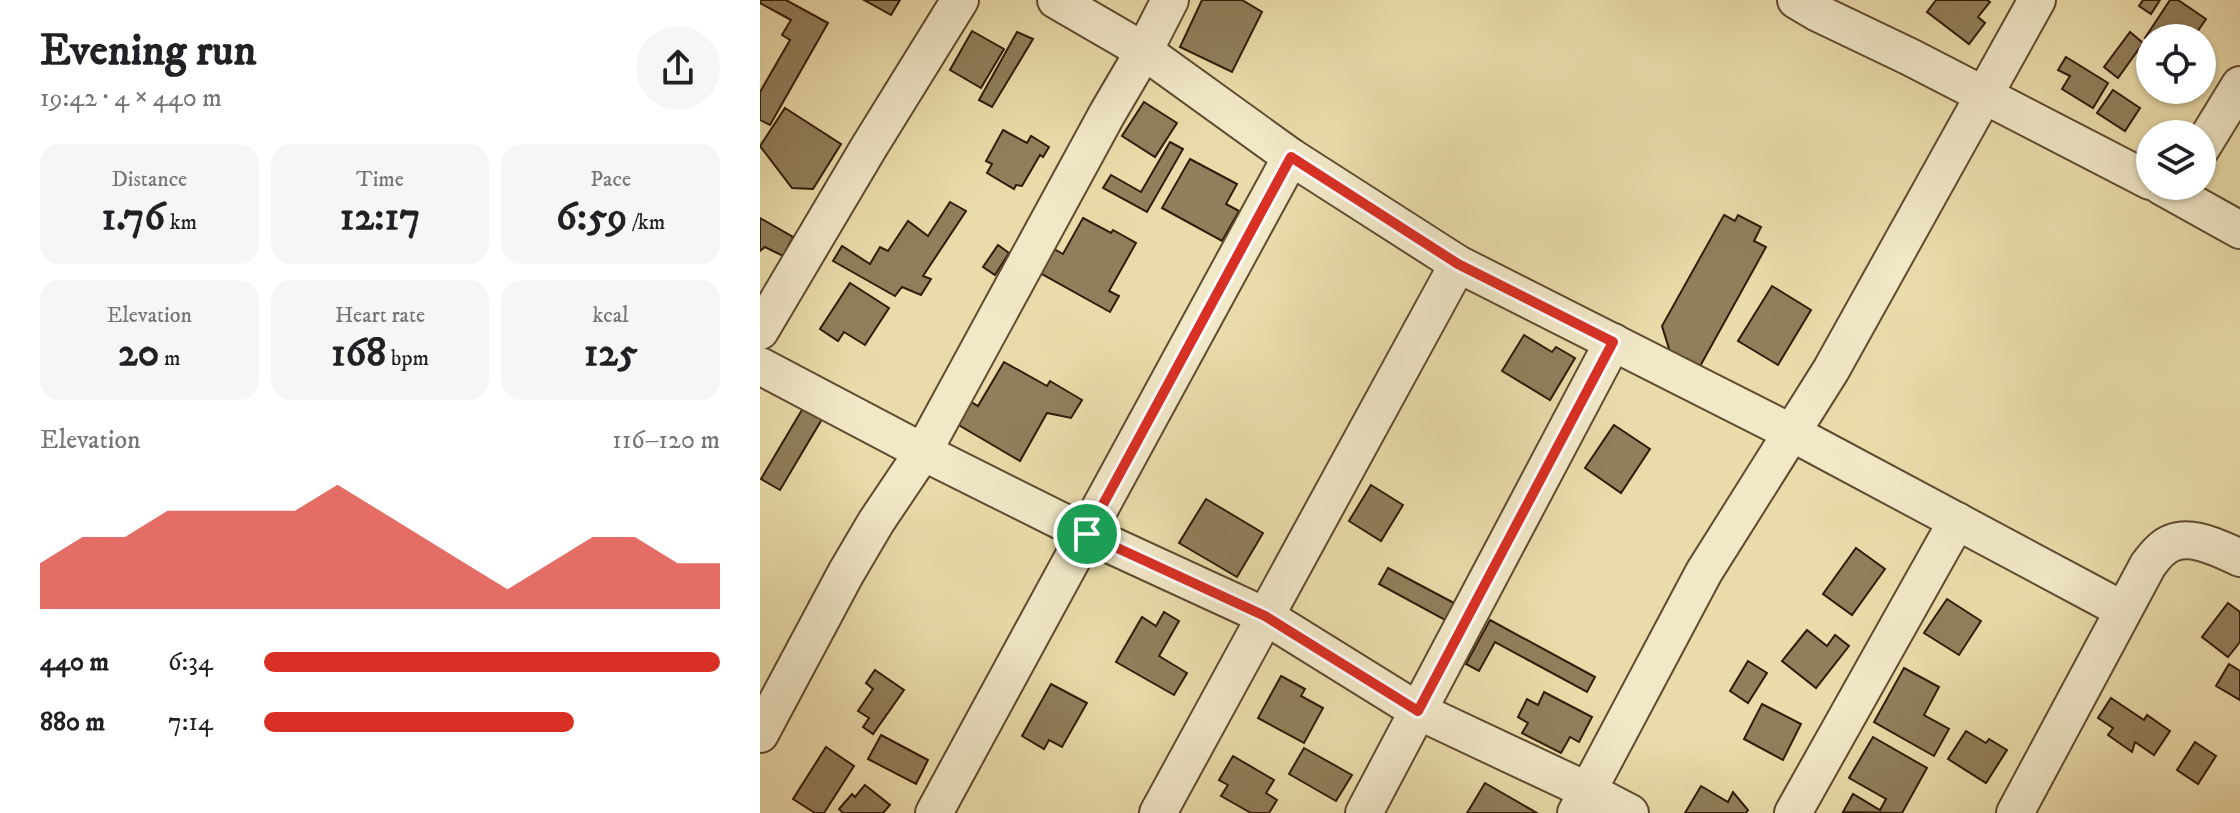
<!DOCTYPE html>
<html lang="en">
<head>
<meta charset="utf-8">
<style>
  body { margin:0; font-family:"IM FELL DW Pica",serif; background:#f6f6f6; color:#202124; height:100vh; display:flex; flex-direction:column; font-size:30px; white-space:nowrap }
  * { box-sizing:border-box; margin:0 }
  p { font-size:26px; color:#757577 }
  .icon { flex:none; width:44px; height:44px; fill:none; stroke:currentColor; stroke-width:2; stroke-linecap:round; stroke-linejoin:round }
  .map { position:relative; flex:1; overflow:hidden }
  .drawer { display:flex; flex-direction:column; background:#fff; width:760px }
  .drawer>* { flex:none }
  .controls { position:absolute; left:1376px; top:24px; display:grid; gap:16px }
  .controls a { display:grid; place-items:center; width:80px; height:80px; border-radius:50%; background:#fff; box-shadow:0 2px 6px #0004; font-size:40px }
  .pin { position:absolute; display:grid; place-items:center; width:68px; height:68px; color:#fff; margin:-34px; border:4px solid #fff; border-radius:50%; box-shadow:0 2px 8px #0007 }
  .round { display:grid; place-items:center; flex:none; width:84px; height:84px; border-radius:42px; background:#f6f6f6 }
  .headline { display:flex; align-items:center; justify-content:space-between; height:136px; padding:0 40px }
  h1 { font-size:44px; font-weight:700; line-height:60px }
  .metrics { display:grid; grid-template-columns:repeat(3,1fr); gap:12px; height:136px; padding:8px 40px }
  .metrics div { display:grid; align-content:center; border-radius:20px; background:#f6f6f6; text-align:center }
  .metrics b { font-size:40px; font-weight:700 }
  .metrics small { font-size:22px; font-weight:400 }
  .metrics p { font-size:22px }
  .chart { height:224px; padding:16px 40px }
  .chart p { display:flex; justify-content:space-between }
  .chart svg { width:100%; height:144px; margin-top:8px; fill:#d93025; opacity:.7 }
  ul { padding:0 40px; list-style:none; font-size:26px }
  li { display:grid; grid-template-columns:128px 96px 1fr; align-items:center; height:60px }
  li i { height:20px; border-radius:10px; background:#d93025 }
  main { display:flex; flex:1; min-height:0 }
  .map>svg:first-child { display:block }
</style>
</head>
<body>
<main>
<section class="drawer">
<div class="headline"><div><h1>Evening run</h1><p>19:42 · 4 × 440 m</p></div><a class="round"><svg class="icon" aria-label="share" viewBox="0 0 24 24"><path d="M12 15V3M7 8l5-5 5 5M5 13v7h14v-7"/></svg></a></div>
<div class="metrics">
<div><p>Distance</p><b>1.76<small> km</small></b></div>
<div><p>Time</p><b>12:17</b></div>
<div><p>Pace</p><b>6:59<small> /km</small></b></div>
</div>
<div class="metrics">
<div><p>Elevation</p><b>20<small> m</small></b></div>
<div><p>Heart rate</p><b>168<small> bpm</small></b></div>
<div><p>kcal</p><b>125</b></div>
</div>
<div class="chart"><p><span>Elevation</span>116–120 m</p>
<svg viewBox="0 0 160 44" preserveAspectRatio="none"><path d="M0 44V30L10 22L20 22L30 14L40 14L50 14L60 14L70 6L80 14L90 22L100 30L110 38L120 30L130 22L140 22L150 30L160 30V44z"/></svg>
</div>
<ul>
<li><b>440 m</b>6:34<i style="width:100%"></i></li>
<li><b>880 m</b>7:14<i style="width:68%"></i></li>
</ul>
</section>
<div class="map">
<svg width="1480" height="813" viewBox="0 0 1480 813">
  <rect width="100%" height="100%" fill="#eadcaa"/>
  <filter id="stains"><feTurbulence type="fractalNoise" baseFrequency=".0025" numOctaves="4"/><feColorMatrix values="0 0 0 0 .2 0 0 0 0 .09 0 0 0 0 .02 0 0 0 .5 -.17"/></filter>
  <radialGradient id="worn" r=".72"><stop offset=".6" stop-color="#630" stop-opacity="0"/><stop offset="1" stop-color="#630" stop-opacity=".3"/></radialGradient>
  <g fill="#917f5c" stroke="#311b08" stroke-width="2">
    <polygon points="0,0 26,0 68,23 10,125 0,120 0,92 30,40 22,35 31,20 0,3"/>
    <polygon points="104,0 140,0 131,15"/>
    <polygon points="442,0 482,0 502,12 472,72 420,47"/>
    <polygon points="1176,0 1227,0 1230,2 1218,17 1225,23 1209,44 1167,12"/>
    <polygon points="1383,0 1400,0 1391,14 1379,6"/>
    <polygon points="1410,0 1418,0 1446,19 1433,38 1390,38 1390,41 1385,38"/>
    <polygon points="212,31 244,49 221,88 190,70"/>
    <polygon points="257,32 273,39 232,107 219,100"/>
    <polygon points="1370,32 1383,43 1358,78 1344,67"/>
    <polygon points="1306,57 1348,83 1333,108 1302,89 1310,76 1298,70"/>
    <polygon points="1353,90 1380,108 1365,131 1337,113"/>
    <polygon points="384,102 417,123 395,157 362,136"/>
    <polygon points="25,108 81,144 53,189 32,188 0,146"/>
    <polygon points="243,130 267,143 271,136 289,147 283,157 280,155 262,186 256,185 254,189 227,173 232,164 226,161"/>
    <polygon points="410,142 423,149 387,212 343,188 351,175 381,192"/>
    <polygon points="430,159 477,184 466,204 479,211 462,241 402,208"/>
    <polygon points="190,202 206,211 163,276 171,279 161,295 142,287 135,296 73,261 82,246 110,264 120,247 128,251 148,221 168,236"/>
    <polygon points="964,215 975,221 978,215 1001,227 994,241 1006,247 938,370 911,355 902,326"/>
    <polygon points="0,218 33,237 23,256 5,247 0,251"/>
    <polygon points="323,218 351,233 353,230 376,243 349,291 359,296 350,312 273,269 287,245 303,254"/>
    <polygon points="238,245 249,253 235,275 223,267"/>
    <polygon points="90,283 129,308 105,345 84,332 78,341 60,329"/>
    <polygon points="1012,286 1051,310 1018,365 978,341"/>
    <polygon points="764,335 792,352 796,347 815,358 790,400 742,371"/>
    <polygon points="244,362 287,386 290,381 322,400 311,418 287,413 260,461 190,420 203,397 218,406"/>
    <polygon points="46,403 65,414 20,490 1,479"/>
    <polygon points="854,425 890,449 861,493 825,468"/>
    <polygon points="611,485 643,505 621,541 589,521"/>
    <polygon points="446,499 503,533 477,577 419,543"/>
    <polygon points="1096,548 1125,569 1092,615 1063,594"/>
    <polygon points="628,568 694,603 685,620 619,584"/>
    <polygon points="1187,599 1221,621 1199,655 1164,633"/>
    <polygon points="1468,603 1480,612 1480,642 1468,657 1442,637"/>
    <polygon points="404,612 419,621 399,656 427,673 414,695 356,662 382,617 396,626"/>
    <polygon points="730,620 835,677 827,692 735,642 719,671 706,664"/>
    <polygon points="1047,630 1067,646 1075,635 1089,646 1056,688 1022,661"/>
    <polygon points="988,661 1007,673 988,703 970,691"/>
    <polygon points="1469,664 1480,671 1480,700 1456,686"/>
    <polygon points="1144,668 1179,687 1164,715 1189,729 1174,756 1114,722"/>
    <polygon points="115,670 144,690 113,734 103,727 109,718 98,711 113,689 106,683"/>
    <polygon points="521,676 545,689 541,696 563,708 544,743 498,718"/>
    <polygon points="291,684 327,703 302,747 289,740 284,749 262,736"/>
    <polygon points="784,692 832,717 819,742 810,737 801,753 762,733 768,723 758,717 767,699 778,705"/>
    <polygon points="1351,698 1384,720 1387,715 1410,731 1394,755 1375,742 1372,752 1348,735 1353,728 1338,718"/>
    <polygon points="1002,704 1041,724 1023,760 984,739"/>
    <polygon points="1206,731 1226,743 1229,739 1247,750 1226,783 1188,759"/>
    <polygon points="121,735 168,760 156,784 108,759"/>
    <polygon points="1113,737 1167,768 1142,813 1083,812 1093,794 1120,810 1126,799 1089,778"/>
    <polygon points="1435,742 1456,756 1438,784 1417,770"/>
    <polygon points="66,747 94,766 64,813 55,813 33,799"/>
    <polygon points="544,748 592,775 576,801 529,774"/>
    <polygon points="473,756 514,780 506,793 517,800 509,813 491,813 461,796 468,785 459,780"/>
    <polygon points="725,783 777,813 707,813"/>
    <polygon points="105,785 130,805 123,813 83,813 79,809 92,794 95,797"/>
    <polygon points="941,786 968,802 973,792 988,810 986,813 925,813"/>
  </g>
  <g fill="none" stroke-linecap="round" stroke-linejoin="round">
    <defs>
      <g id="minor">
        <polyline points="296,0 384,51 531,157 698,264 1032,433 1363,610"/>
        <polyline points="1036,0 1058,13 1150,57 1390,181"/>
        <polyline points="1442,147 1480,85"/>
        <polyline points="1401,186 1480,230"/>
        <polyline points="0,331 109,147 200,0"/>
        <polyline points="0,366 163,452 327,534 505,616 658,711 828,791 870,813"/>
        <polyline points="0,734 86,573 116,522 163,452 347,114 384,51 410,0"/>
        <polyline points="174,813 531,157"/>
        <polyline points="398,813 698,264"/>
        <polyline points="604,813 853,342"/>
        <polyline points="816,813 944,572 1071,370 1277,0"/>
        <polyline points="1033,813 1197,521"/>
        <path d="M1255 813 1388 565C1392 560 1396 554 1401 550 1423 529 1457 547 1480 558"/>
      </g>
    </defs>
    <use href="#minor" stroke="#5f4b30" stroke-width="40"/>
    <use href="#minor" stroke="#f1e8c8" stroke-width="36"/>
  </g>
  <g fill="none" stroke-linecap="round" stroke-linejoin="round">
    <defs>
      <polygon id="route" points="531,157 698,264 853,342 658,711 505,616 327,534"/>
    </defs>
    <use href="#route" stroke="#fff" stroke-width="16"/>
    <use href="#route" stroke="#d93025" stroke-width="10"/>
  </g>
  <rect width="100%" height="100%" filter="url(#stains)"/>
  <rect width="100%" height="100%" fill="url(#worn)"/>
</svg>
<div class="controls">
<a><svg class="icon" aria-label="locate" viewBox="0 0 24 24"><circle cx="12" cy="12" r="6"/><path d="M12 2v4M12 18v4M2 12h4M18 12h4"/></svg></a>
<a><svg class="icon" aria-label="layers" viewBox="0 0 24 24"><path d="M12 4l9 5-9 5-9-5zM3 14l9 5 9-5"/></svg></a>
</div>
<div class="pin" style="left:327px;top:534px;background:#1e9e55"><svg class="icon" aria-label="arrive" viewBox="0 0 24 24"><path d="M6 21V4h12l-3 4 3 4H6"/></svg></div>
</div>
</main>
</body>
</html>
